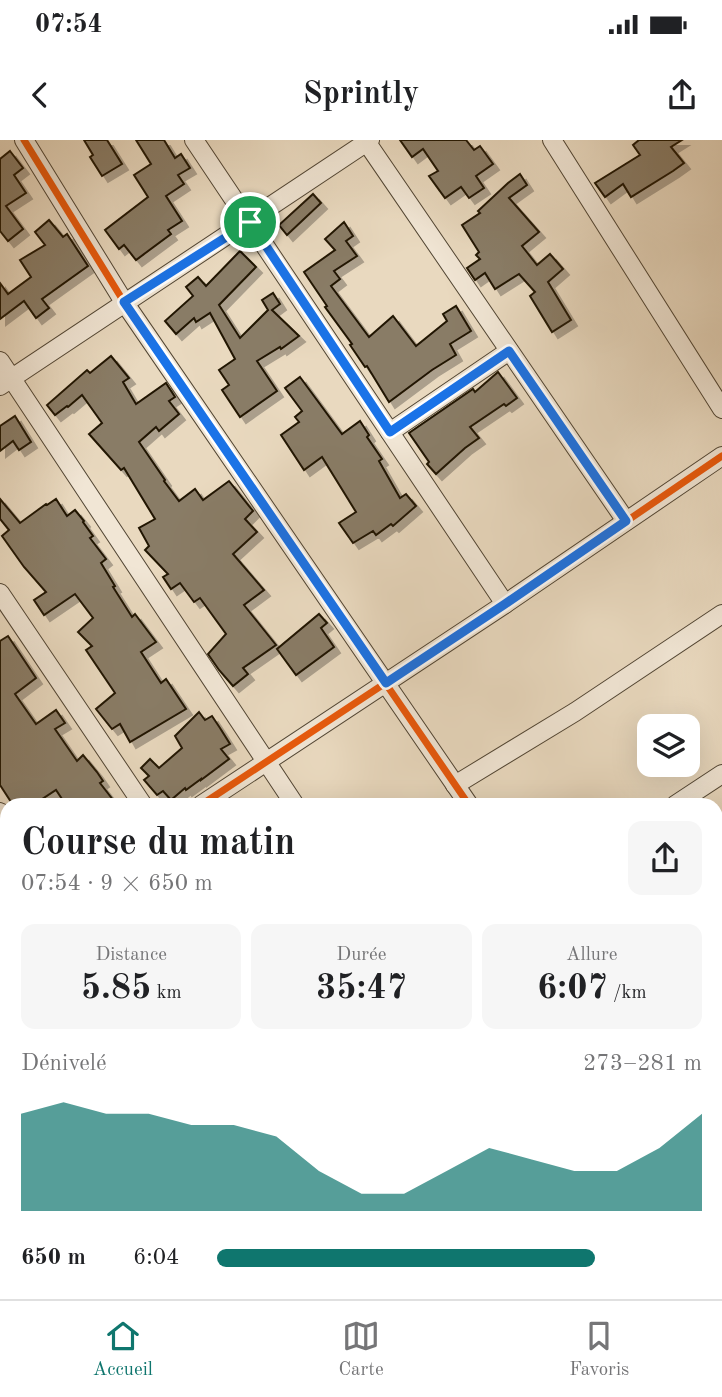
<!DOCTYPE html>
<html lang="fr">
<head>
<meta charset="utf-8">
<style>
  body { margin:0; font-family:"Old Standard TT",serif; background:#f6f6f6; color:#202124; height:100vh; display:flex; flex-direction:column; font-size:26px; white-space:nowrap }
  * { box-sizing:border-box; margin:0 }
  p { font-size:23px; color:#757577 }
  .icon { flex:none; width:38px; height:38px; fill:none; stroke:currentColor; stroke-width:2; stroke-linecap:round; stroke-linejoin:round }
  .map { position:relative; flex:1; overflow:hidden }
  .details { position:absolute; left:0px; top:658px; width:723px; height:502px; display:flex; flex-direction:column; background:#fff; border-radius:21px 21px 0 0; box-shadow:0 7px 28px #0002 }
  .details>* { flex:none }
  .fabs { position:absolute; left:637px; top:574px; display:grid; gap:14px }
  .fabs a { display:grid; place-items:center; width:63px; height:63px; border-radius:14px; background:#fff; box-shadow:0 7px 28px #0002; font-size:35px }
  .pin { position:absolute; display:grid; place-items:center; width:60px; height:60px; color:#fff; margin:-30px; border:4px solid #fff; border-radius:50%; box-shadow:0 2px 7px #0007 }
  .round { display:grid; place-items:center; flex:none; width:74px; height:74px; border-radius:14px; background:#f6f6f6 }
  .summary { display:flex; align-items:center; justify-content:space-between; height:119px; padding:0 21px }
  h1 { font-size:38px; font-weight:600; line-height:52px }
  .stats { display:grid; grid-template-columns:repeat(3,1fr); gap:10px; height:119px; padding:7px 21px }
  .stats div { display:grid; align-content:center; border-radius:14px; background:#f6f6f6; text-align:center }
  .stats b { font-size:35px; font-weight:600 }
  .stats small { font-size:19px; font-weight:400 }
  .stats p { font-size:19px }
  .chart { height:196px; padding:14px 21px }
  .chart p { display:flex; justify-content:space-between }
  .chart svg { width:100%; height:126px; margin-top:7px; fill:#0f766e; opacity:.7 }
  ul { padding:0 21px; list-style:none; font-size:23px }
  li { display:grid; grid-template-columns:112px 84px 1fr; align-items:center; height:52px }
  li i { height:18px; border-radius:9px; background:#0f766e }
  .status { display:flex; justify-content:space-between; align-items:center; height:49px; padding:0 35px; background:#fff; direction:ltr }
  .status svg { height:19px; fill:currentColor }
  header { display:flex; justify-content:space-between; align-items:center; height:91px; padding:0 21px; background:#fff; font-size:32px; font-weight:600 }
  .tab-bar { display:flex; justify-content:space-around; align-items:center; height:98px; border-top:2px solid #e0e0e0; background:#fff; font-size:19px; color:#757577 }
  .tab-bar a { display:grid; justify-items:center; gap:4px }
  .tab-bar .selected { color:#0f766e }
  .map>svg:first-child { display:block }
</style>
</head>
<body>
<div class="status"><b>07:54</b><svg viewBox="0 0 49 12"><path d="M0 12V9h3v3zM5 12V6h3v6zM10 12V3h3v9zM15 12V0h3v12zM26 1h20v11H26zM47 4h2v5h-2z"/></svg></div>
<header><svg class="icon" aria-label="back" viewBox="0 0 24 24"><path d="M15 5l-7 7 7 7"/></svg>Sprintly<svg class="icon" aria-label="share" viewBox="0 0 24 24"><path d="M12 15V3M7 8l5-5 5 5M5 13v7h14v-7"/></svg></header>
<div class="map">
<svg width="722" height="1159" viewBox="0 0 722 1159">
  <defs>
    <filter id="shadow"><feDropShadow dx="6" dy="6" stdDeviation="0" flood-color="#0004"/></filter>
  </defs>
  <rect width="100%" height="100%" fill="#e9d9bf"/>
  <filter id="stains"><feTurbulence type="fractalNoise" baseFrequency=".00286" numOctaves="4"/><feColorMatrix values="0 0 0 0 .2 0 0 0 0 .09 0 0 0 0 .02 0 0 0 .5 -.17"/></filter>
  <radialGradient id="worn" r=".72"><stop offset=".6" stop-color="#630" stop-opacity="0"/><stop offset="1" stop-color="#630" stop-opacity=".3"/></radialGradient>
  <g fill="#897b66" stroke="#201506" stroke-width="2" filter="url(#shadow)">
    <polygon points="84,0 107,0 122,24 102,36 90,17 93,15"/>
    <polygon points="136,0 164,0 175,18 181,14 190,28 178,35 184,44 166,56 182,81 168,90 171,94 136,120 124,105 119,109 105,90 148,57 134,35 151,24"/>
    <polygon points="400,0 466,0 474,10 480,6 493,24 476,36 484,48 469,58 461,47 445,58 429,36 438,31 423,9 412,17"/>
    <polygon points="639,0 682,0 671,7 684,23 673,31 631,57 623,44 605,57 595,43 640,15 633,5"/>
    <polygon points="10,11 23,28 14,35 26,53 6,66 23,89 8,101 0,91 0,19"/>
    <polygon points="520,34 527,45 509,58 539,92 522,106 537,125 550,114 563,129 548,142 571,180 552,192 530,156 535,152 519,134 495,149 485,133 475,140 467,128 480,119 476,115 479,112 462,85 480,73 478,71 508,43"/>
    <polygon points="313,54 321,63 287,95 279,85"/>
    <polygon points="49,80 63,97 67,94 88,126 42,159 49,168 36,178 24,161 0,179 0,143 8,154 31,137 20,120 45,105 35,92"/>
    <polygon points="344,82 353,96 346,101 357,116 334,131 340,139 331,146 369,197 393,176 416,206 447,181 443,174 456,166 471,191 450,204 456,215 432,230 389,262 367,226 365,227 350,205 352,204 325,167 327,166 304,132 335,110 325,99"/>
    <polygon points="240,111 256,127 219,165 240,198 268,170 262,160 273,153 280,164 272,170 299,196 281,209 280,207 257,221 277,251 240,277 222,250 229,245 219,230 235,219 210,173 196,182 194,178 176,194 165,181 193,156 186,147 198,137 206,146"/>
    <polygon points="111,216 129,238 123,242 136,264 166,243 175,257 169,261 179,274 159,291 156,287 139,302 165,340 164,341 179,361 195,349 203,360 229,341 253,371 245,379 257,392 233,414 264,450 244,465 276,505 243,528 248,534 233,546 219,530 208,514 226,494 200,458 194,462 180,443 171,449 163,437 168,434 145,410 149,406 139,388 155,379 124,328 121,330 89,294 102,283 82,255 68,267 67,266 55,275 47,265 87,230 90,233"/>
    <polygon points="498,232 517,258 506,266 504,264 470,287 479,298 465,308 436,334 427,324 429,322 409,293 473,249 475,252"/>
    <polygon points="300,237 342,294 360,281 369,295 367,297 382,319 379,321 400,358 406,354 416,366 393,386 391,384 376,395 373,391 353,403 339,383 356,372 322,317 304,330 281,295 299,282 295,277 302,271 285,248"/>
    <polygon points="15,276 31,302 19,310 13,301 0,311 0,286"/>
    <polygon points="0,359 20,383 46,364 47,365 56,359 67,376 75,370 84,381 83,382 93,396 90,398 106,419 101,423 115,446 113,447 132,477 135,474 156,502 141,512 161,543 166,539 186,569 130,602 120,584 112,589 96,569 115,553 86,510 92,506 78,492 93,478 75,454 44,475 34,460 46,452 24,427 2,396 9,390 0,379"/>
    <polygon points="319,474 327,483 321,488 334,507 296,535 277,509"/>
    <polygon points="8,496 36,538 15,554 36,584 56,570 65,583 55,589 77,621 83,615 97,632 103,641 100,643 117,665 66,665 56,650 33,665 13,665 0,645 0,501"/>
    <polygon points="199,572 205,580 212,576 220,588 230,604 221,609 229,619 201,640 201,639 186,650 185,648 171,660 163,651 157,655 144,640 149,636 141,628 150,619 159,628 182,608 175,596"/>
  </g>
  <g fill="none" stroke-linecap="round" stroke-linejoin="round">
    <defs>
      <g id="minor">
        <polyline points="24,0 124,162 469,665"/>
        <polyline points="194,0 505,464"/>
        <polyline points="365,0 626,381"/>
        <polyline points="552,0 722,269"/>
        <polyline points="0,221 295,665"/>
        <polyline points="0,246 370,0"/>
        <polyline points="390,292 509,211"/>
        <polyline points="0,453 143,665"/>
        <polyline points="455,645 575,572 722,474"/>
        <polyline points="201,665 505,464 722,316"/>
        <polyline points="675,665 722,634"/>
        <polyline points="0,672 7,682"/>
        <polyline points="716,782 722,779"/>
        <polyline points="0,799 7,795"/>
        <polyline points="0,844 7,845"/>
        <polyline points="0,914 7,924"/>
        <polyline points="716,931 722,928"/>
        <polyline points="716,1001 722,1008"/>
        <polyline points="0,1111 7,1106"/>
        <polyline points="0,1146 9,1159"/>
        <polyline points="164,1153 168,1159"/>
        <polyline points="403,1159 438,1159"/>
        <polyline points="462,1159 463,1153"/>
      </g>
    </defs>
    <use href="#minor" stroke="#524634" stroke-width="20"/>
    <use href="#minor" stroke="#f1e6d5" stroke-width="18"/>
    <defs>
      <g id="cycleway">
        <polyline points="24,0 124,162 469,665"/>
        <polyline points="201,665 505,464 722,316"/>
      </g>
    </defs>
    <use href="#cycleway" stroke="#f1e6d5" stroke-width="11"/>
    <use href="#cycleway" stroke="#e8590c" stroke-width="7"/>
  </g>
  <g fill="none" stroke-linecap="round" stroke-linejoin="round">
    <defs>
      <polygon id="route" points="250,82 390,292 509,211 626,381 505,464 386,543 124,162"/>
    </defs>
    <use href="#route" stroke="#fff" stroke-width="14"/>
    <use href="#route" stroke="#1a73e8" stroke-width="9"/>
  </g>
  <rect width="100%" height="100%" filter="url(#stains)"/>
  <rect width="100%" height="100%" fill="url(#worn)"/>
</svg>
<div class="fabs">
<a><svg class="icon" aria-label="layers" viewBox="0 0 24 24"><path d="M12 4l9 5-9 5-9-5zM3 14l9 5 9-5"/></svg></a>
</div>
<div class="pin" style="left:250px;top:82px;background:#1e9e55"><svg class="icon" aria-label="arrive" viewBox="0 0 24 24"><path d="M6 21V4h12l-3 4 3 4H6"/></svg></div>
<section class="details">
<div class="summary"><div><h1>Course du matin</h1><p>07:54 · 9 × 650 m</p></div><a class="round"><svg class="icon" aria-label="share" viewBox="0 0 24 24"><path d="M12 15V3M7 8l5-5 5 5M5 13v7h14v-7"/></svg></a></div>
<div class="stats">
<div><p>Distance</p><b>5.85<small> km</small></b></div>
<div><p>Durée</p><b>35:47</b></div>
<div><p>Allure</p><b>6:07<small> /km</small></b></div>
</div>
<div class="chart"><p><span>Dénivelé</span>273–281 m</p>
<svg viewBox="0 0 160 44" preserveAspectRatio="none"><path d="M0 44V10L10 6L20 10L30 10L40 14L50 14L60 18L70 30L80 38L90 38L100 30L110 22L120 26L130 30L140 30L150 22L160 10V44z"/></svg>
</div>
<ul>
<li><b>650 m</b>6:04<i style="width:78%"></i></li>
</ul>
</section>
</div>
<nav class="tab-bar">
<a class="selected"><svg class="icon" aria-label="home" viewBox="0 0 24 24"><path d="M3 11l9-7 9 7M6 9v11h12V9"/></svg>Accueil</a>
<a><svg class="icon" aria-label="map" viewBox="0 0 24 24"><path d="M3 6l6-2 6 2 6-2v14l-6 2-6-2-6 2zM9 4v14M15 6v14"/></svg>Carte</a>
<a><svg class="icon" aria-label="saved" viewBox="0 0 24 24"><path d="M7 4h10v16l-5-4-5 4z"/></svg>Favoris</a>
</nav>
</body>
</html>
